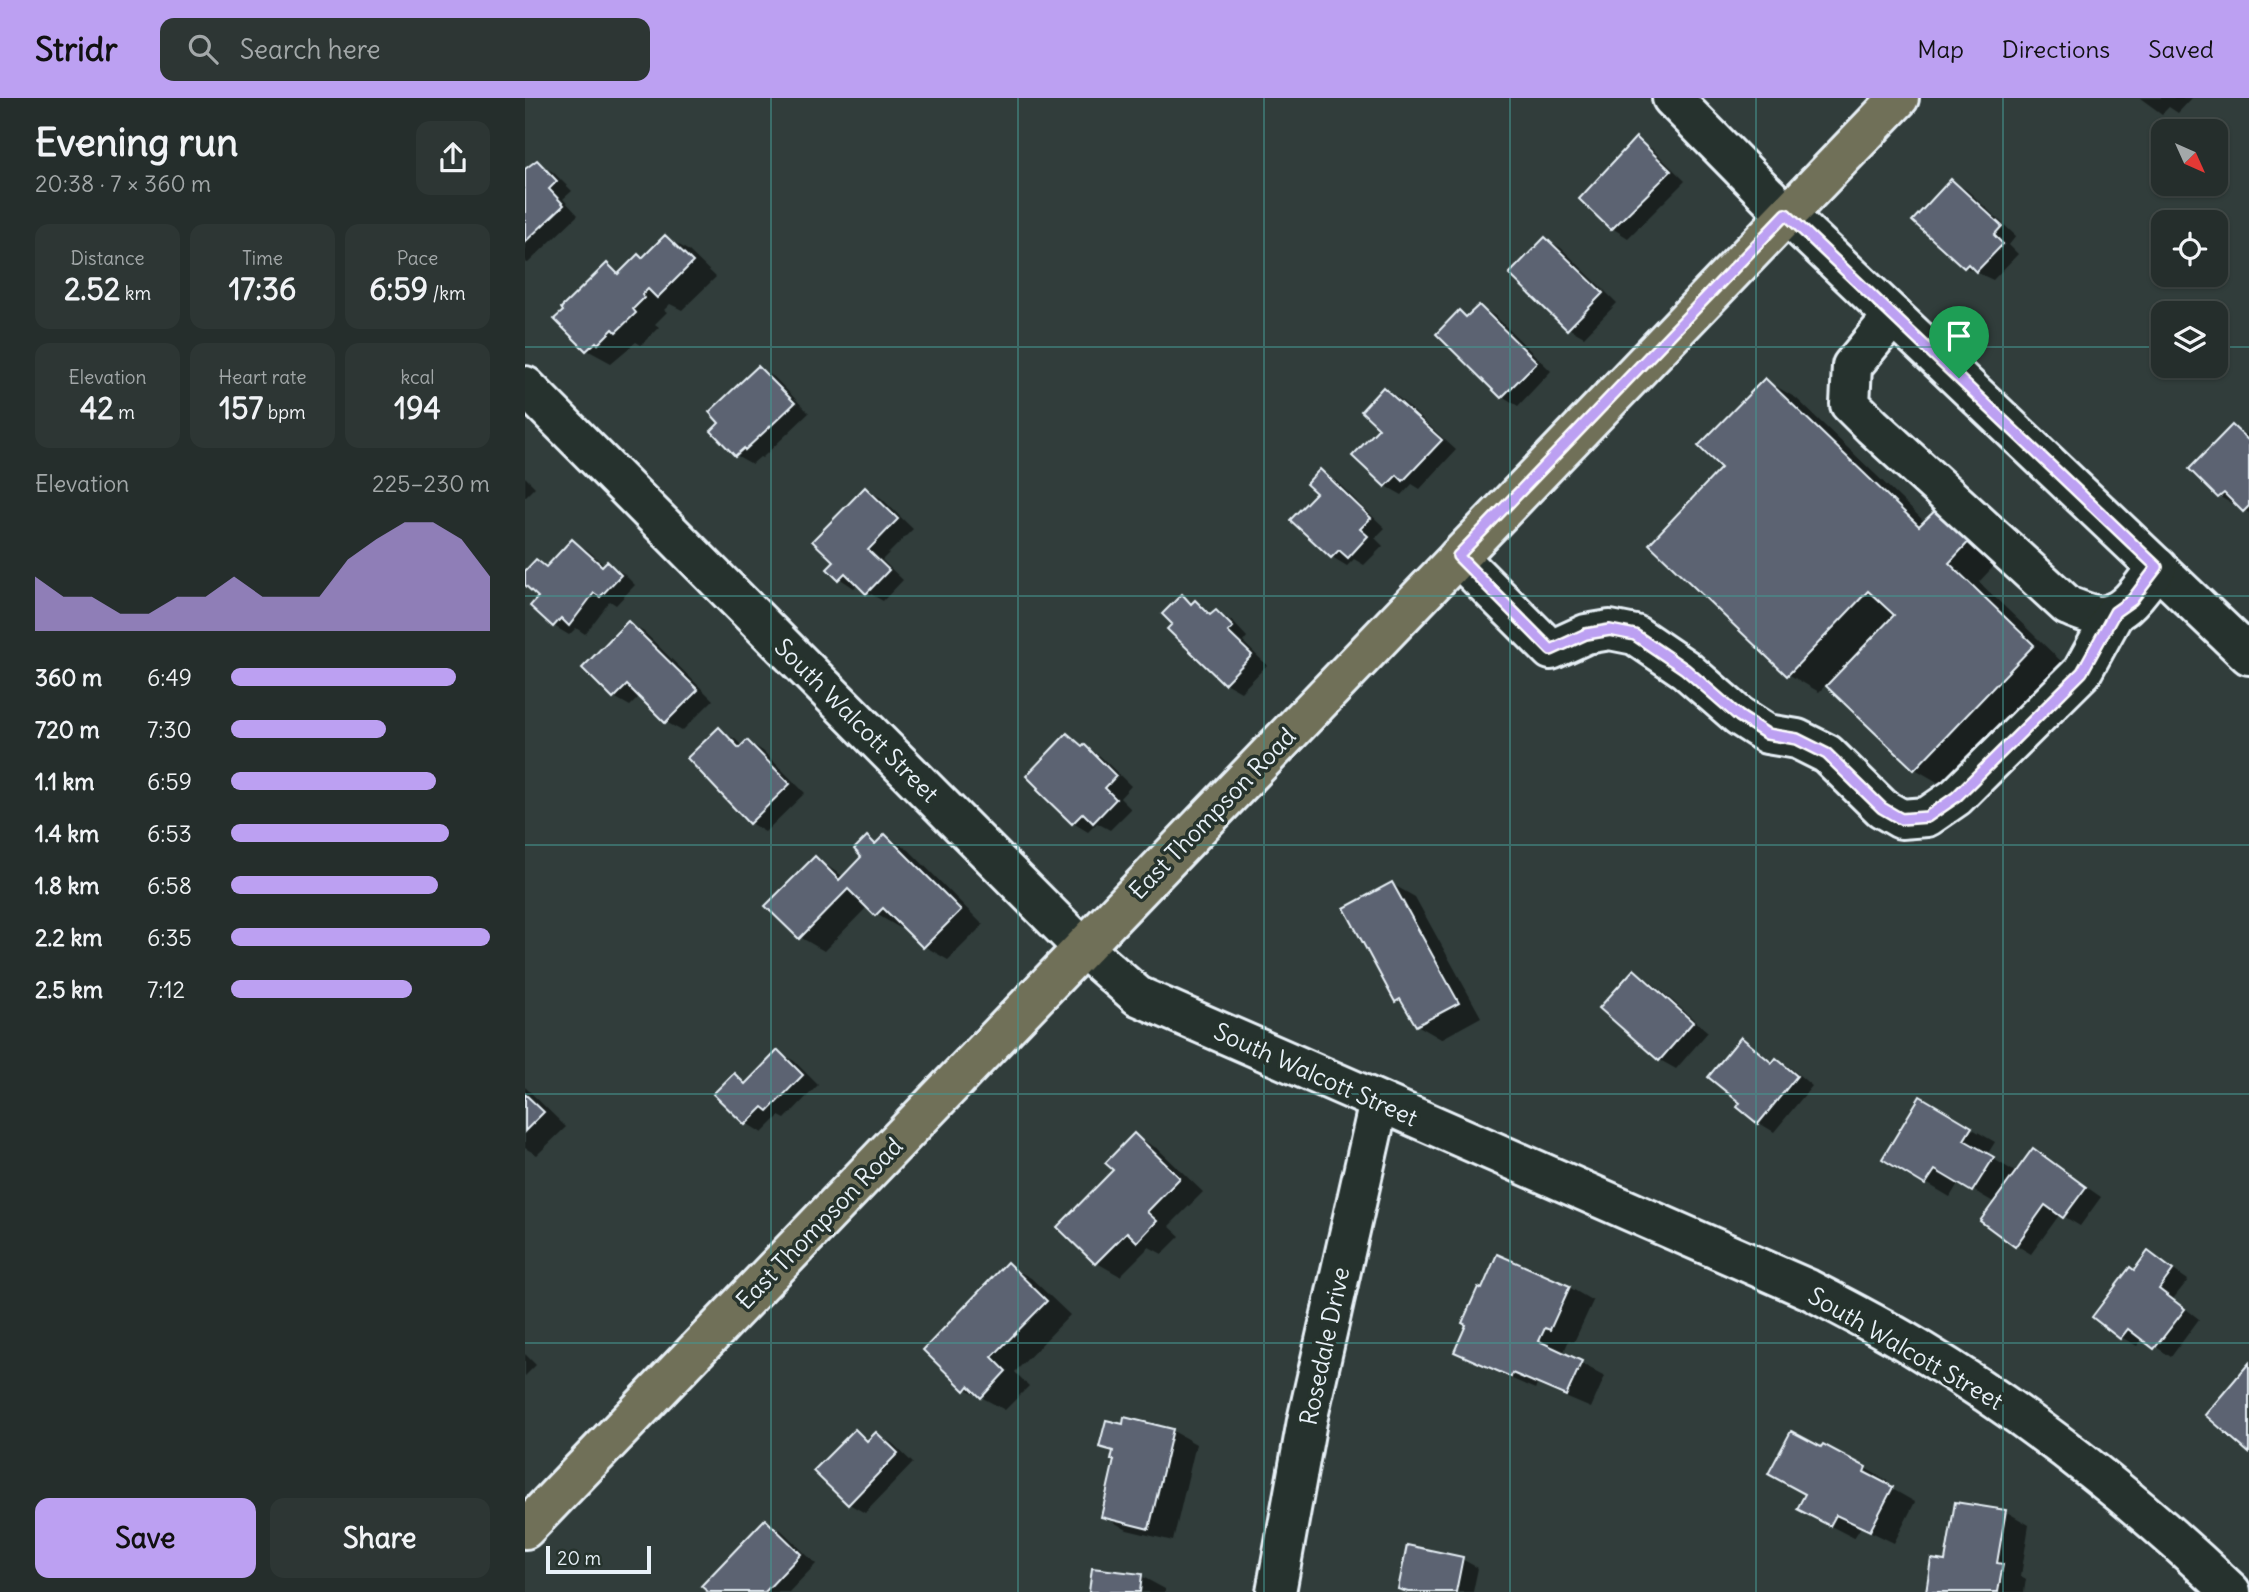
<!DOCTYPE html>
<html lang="en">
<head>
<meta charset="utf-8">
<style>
  body { margin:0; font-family:Delius,sans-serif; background:#2d3634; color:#f1f3f6; height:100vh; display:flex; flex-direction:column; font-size:26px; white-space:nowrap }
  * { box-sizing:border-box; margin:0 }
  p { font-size:23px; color:#a3a8a9 }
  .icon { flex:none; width:38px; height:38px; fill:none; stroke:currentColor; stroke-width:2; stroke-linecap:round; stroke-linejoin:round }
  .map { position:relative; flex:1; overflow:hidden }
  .sheet { display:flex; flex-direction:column; background:#252e2c; width:525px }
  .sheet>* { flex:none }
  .needle { width:46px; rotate:135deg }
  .fabs { position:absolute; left:1626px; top:21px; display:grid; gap:14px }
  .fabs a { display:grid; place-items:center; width:77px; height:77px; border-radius:14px; background:#252e2c; box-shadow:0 2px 5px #0004,0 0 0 2px #424a48; font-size:35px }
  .scale { position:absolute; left:21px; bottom:18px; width:105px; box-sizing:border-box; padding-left:7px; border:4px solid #e8f1f8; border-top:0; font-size:19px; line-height:24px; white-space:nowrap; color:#e8f1f8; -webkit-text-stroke:5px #26332d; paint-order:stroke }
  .pin { position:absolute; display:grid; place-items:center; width:60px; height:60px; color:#fff; margin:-72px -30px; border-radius:50% 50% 50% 0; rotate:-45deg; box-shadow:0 0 7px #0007 }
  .pin .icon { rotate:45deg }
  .round { display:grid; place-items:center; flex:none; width:74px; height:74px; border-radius:14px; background:#2d3634 }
  .headline { display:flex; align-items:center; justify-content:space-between; height:119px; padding:0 35px }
  h1 { font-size:38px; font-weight:800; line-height:52px }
  .stats { display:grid; grid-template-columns:repeat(3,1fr); gap:10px; height:119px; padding:7px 35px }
  .stats div { display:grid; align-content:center; border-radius:14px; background:#2d3634; text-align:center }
  .stats b { font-size:30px; font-weight:800 }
  .stats small { font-size:19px; font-weight:400 }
  .stats p { font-size:19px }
  .chart { height:196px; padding:14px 35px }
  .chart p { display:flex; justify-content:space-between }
  .chart svg { width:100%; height:126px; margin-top:7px; fill:#bca0f2; opacity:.7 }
  .cta { display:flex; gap:14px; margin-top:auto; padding:14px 35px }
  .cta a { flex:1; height:80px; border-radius:14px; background:#bca0f2; color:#111; font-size:28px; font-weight:800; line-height:80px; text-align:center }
  .cta a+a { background:#2d3634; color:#f1f3f6 }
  ul { padding:0 35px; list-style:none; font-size:23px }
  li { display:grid; grid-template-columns:112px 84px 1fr; align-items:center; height:52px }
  li i { height:18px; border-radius:9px; background:#bca0f2 }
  header { display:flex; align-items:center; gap:42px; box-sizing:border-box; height:98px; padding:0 35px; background:#bca0f2; color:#111 }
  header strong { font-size:33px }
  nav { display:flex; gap:38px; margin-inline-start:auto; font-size:24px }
  .search { width:490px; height:63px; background:#2d3634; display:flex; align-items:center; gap:18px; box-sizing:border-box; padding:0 24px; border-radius:14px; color:#a3a8a9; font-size:26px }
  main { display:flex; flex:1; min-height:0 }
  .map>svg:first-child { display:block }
</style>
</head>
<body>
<header>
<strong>Stridr</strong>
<div class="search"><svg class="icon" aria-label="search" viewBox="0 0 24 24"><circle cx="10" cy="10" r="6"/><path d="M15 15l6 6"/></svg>Search here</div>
<nav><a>Map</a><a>Directions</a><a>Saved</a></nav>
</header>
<main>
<section class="sheet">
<div class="headline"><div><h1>Evening run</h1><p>20:38 · 7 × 360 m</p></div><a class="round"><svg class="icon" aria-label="share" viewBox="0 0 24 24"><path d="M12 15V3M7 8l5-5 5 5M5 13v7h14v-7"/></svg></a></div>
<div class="stats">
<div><p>Distance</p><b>2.52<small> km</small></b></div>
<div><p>Time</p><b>17:36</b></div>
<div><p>Pace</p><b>6:59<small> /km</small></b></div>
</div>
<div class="stats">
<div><p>Elevation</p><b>42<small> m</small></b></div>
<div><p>Heart rate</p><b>157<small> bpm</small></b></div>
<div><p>kcal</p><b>194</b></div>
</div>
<div class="chart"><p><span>Elevation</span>225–230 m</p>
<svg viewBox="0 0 160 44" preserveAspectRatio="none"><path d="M0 44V25L10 32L20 32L30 38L40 38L50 32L60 32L70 25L80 32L90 32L100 32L110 19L120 12L130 6L140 6L150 12L160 25V44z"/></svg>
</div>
<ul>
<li><b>360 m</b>6:49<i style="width:87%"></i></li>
<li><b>720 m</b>7:30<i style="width:60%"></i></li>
<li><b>1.1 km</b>6:59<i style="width:79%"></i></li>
<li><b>1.4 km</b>6:53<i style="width:84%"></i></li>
<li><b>1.8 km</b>6:58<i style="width:80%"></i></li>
<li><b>2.2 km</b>6:35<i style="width:100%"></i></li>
<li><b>2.5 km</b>7:12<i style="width:70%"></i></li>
</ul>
<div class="cta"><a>Save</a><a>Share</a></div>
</section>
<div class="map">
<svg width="1724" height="1494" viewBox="0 0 1724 1494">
  <rect width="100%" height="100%" fill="#313d3b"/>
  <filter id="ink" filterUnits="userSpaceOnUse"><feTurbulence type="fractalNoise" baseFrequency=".0143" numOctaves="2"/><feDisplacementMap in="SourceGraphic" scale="14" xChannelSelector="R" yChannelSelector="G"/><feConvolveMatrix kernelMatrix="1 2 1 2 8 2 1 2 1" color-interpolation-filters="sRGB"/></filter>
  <g filter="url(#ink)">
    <g fill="#0007">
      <polygon points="1615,0 1667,0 1653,15 1644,9 1637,16"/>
      <polygon points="1112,42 1127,51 1160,83 1103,140 1087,130"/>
      <polygon points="12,65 28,74 47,93 38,101 53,117 3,165 0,164 0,74"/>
      <polygon points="1426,83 1442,92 1491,138 1484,147 1493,156 1468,182 1440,169"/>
      <polygon points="141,139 164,153 191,179 157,212 145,206 139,212 142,214 130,226 134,229 116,247 111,244 86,265 62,252 82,167 96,175 118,161"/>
      <polygon points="1020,141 1036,150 1092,205 1059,239 1043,230"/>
      <polygon points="954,209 970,218 1026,273 993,308 977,298 934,214 944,220"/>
      <polygon points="233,270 249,279 284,315 237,360 235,359 227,366 211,357"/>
      <polygon points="1240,282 1271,300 1401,425 1481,455 1454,484 1539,566 1421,689 1390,671 1302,586 1294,594 1263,576 1199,370"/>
      <polygon points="859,291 874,300 931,352 895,391 887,386 877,397 861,388 830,358 856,330"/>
      <polygon points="1707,329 1724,338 1724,415 1695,399 1666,371"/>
      <polygon points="795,374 811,383 860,430 850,440 858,448 839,467 829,461 822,468 807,459 793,395"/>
      <polygon points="0,379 10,389 0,399"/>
      <polygon points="340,391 356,400 388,431 357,462 378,482 358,503 342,494 333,486 329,490 314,480 312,464"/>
      <polygon points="47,443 63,452 80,468 82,466 98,475 110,487 91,507 85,503 60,536 51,530 44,537 29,528 15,499 0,485 0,475 12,463 23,470"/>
      <polygon points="657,498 689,516 691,514 707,523 722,539 718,544 742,567 716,594 700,585 650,526"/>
      <polygon points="103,525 119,534 188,602 157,633 141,624 115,598 105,608 89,599"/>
      <polygon points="194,632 210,641 218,649 223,644 238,653 280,695 240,734 225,725"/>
      <polygon points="543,637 575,658 606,688 595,700 606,711 585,732 572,725 563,734 548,725"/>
      <polygon points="360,738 384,752 458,827 423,862 399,848 378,827 375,830 351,816 343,808 299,853 275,839 290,760 319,779 339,759 342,740 352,746"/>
      <polygon points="867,786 890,799 956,919 916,941 892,927 882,908 871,902"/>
      <polygon points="1109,873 1125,883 1183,934 1151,971 1135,962"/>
      <polygon points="1217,941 1250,965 1252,962 1267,971 1287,988 1249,1034 1234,1025 1217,1005"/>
      <polygon points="253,954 269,963 293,987 260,1021 254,1018 237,1035 221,1025 209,977 223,985"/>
      <polygon points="0,989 41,1029 12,1057 0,1050"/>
      <polygon points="1395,1001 1470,1044 1462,1057 1492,1075 1508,1052 1576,1099 1555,1128 1535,1116 1506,1156 1491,1147 1470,1105 1434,1084 1425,1099 1359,1060"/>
      <polygon points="609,1037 633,1051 678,1094 644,1128 655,1138 637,1156 624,1149 595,1178 572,1165 535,1129 590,1072"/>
      <polygon points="1624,1155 1663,1182 1648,1201 1674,1221 1646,1259 1618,1240 1612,1248 1596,1239 1610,1174"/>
      <polygon points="482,1167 506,1180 545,1217 490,1274 504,1288 480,1312 441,1291"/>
      <polygon points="1044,1189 1068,1203 1049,1244 1044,1242 1038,1256 1080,1278 1066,1310 1012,1287 1010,1291 955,1267 931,1254"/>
      <polygon points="0,1256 11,1267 0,1278"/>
      <polygon points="601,1321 648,1333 671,1346 648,1443 602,1432 578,1418 591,1362 589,1356 576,1349 599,1328"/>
      <polygon points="330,1334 345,1343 351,1336 367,1345 388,1365 340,1415 324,1406"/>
      <polygon points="1340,1370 1364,1384 1362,1388 1390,1404 1369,1445 1336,1429 1329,1440 1298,1424 1282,1396"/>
      <polygon points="1480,1413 1504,1427 1496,1478 1501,1481 1499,1494 1403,1494"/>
      <polygon points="240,1423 256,1432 291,1466 264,1494 186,1494"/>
      <polygon points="937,1461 953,1470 948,1494 882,1494 875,1490"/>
      <polygon points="616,1478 640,1491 640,1494 566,1494"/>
    </g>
    <g fill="#5c6472" stroke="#e8f1f8" stroke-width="2">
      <polygon points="1111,39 1146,73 1086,132 1054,101"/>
      <polygon points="12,62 32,83 24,91 39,107 0,144 0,71"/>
      <polygon points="1426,81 1477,128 1469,137 1478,146 1451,174 1443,166 1439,170 1387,123"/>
      <polygon points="140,137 168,164 132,200 123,191 117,197 119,200 108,211 111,215 91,234 88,231 73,246 71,244 61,253 29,221 38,213 36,210 82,165 93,176 113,156 117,160"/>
      <polygon points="1020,139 1078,195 1042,232 984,176"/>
      <polygon points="954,207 1012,264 976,300 911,236 934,212 941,219"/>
      <polygon points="233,268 270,305 220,352 219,350 210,358 186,333 194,325 184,314"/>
      <polygon points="1240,280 1394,428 1418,405 1451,436 1424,465 1509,547 1389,672 1301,588 1369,517 1343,493 1262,578 1124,446 1196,370 1173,348"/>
      <polygon points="858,289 917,342 878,383 872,377 860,389 827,358 854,330 836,313"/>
      <polygon points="1707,327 1724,343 1724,408 1718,414 1699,395 1693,400 1664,371"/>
      <polygon points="795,371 846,420 835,431 843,438 823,460 814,452 806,460 765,422 791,395 781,386"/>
      <polygon points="340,389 373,421 343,452 364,472 341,496 320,475 313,482 302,471 309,464 287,443"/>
      <polygon points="47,441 77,468 82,463 96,477 75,499 69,495 44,528 36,520 28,529 5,508 13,499 0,487 0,473 11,461 21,469"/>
      <polygon points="657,496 666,506 670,502 685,517 691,512 708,529 703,534 727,557 699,586 642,531 647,526 637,516"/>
      <polygon points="103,523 173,592 140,625 102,587 88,601 57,570"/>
      <polygon points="194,629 214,650 222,642 265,686 224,726 162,660"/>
      <polygon points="542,635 557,648 559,646 591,678 580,690 591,701 568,725 558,715 547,726 512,692 513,690 501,678"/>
      <polygon points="360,736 436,812 398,850 358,810 350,818 323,791 274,841 240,808 290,758 314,782 336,759 329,751 342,738 350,746"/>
      <polygon points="867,784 934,905 891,928 875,901 870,904 819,810"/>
      <polygon points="1109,871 1168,924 1134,963 1074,910"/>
      <polygon points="1216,939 1247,965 1251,960 1272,978 1233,1026 1212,1009 1215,1005 1183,979"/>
      <polygon points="253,952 278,977 243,1013 238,1009 220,1027 188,996 209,975 220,986"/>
      <polygon points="0,996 19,1014 0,1033"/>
      <polygon points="1395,998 1447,1029 1439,1042 1469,1059 1447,1094 1410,1072 1400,1087 1357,1061"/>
      <polygon points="609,1035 655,1080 622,1114 632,1123 612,1144 602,1134 570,1166 532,1129 588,1072 580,1065"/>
      <polygon points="1508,1050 1561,1089 1538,1120 1520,1107 1490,1149 1455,1123"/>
      <polygon points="1623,1153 1648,1172 1634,1191 1660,1211 1629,1251 1603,1231 1595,1241 1567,1219 1605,1169 1609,1172"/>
      <polygon points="972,1156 1045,1188 1025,1232 1020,1230 1014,1243 1057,1263 1041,1298 987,1275 986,1279 929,1254 941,1227 937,1225 953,1189 957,1191"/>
      <polygon points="482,1164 522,1203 467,1259 481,1273 456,1300 444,1288 440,1293 398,1252"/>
      <polygon points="1724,1265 1724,1355 1680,1317"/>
      <polygon points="599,1319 648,1331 624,1431 576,1419 589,1362 586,1362 588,1353 574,1349 581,1322 598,1326"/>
      <polygon points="330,1331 342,1343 351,1334 373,1355 323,1407 288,1373"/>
      <polygon points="1266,1333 1296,1349 1298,1346 1341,1369 1339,1374 1368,1389 1345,1433 1311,1417 1305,1428 1272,1411 1280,1396 1243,1376"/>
      <polygon points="1430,1404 1481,1412 1472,1465 1478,1466 1473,1494 1401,1494 1406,1461 1420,1463"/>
      <polygon points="240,1421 276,1456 240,1494 183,1494 176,1488"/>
      <polygon points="882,1447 938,1459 931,1494 883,1494 873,1491"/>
      <polygon points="567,1470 617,1476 615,1494 564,1494"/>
    </g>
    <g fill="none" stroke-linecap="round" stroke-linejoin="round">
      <defs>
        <g id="minor">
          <polyline points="1147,0 1261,116 1724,557"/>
          <path d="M1368 218 1327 268 1325 306 1347 328 1543 508C1551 511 1560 515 1569 517 1598 523 1617 488 1632 469"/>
          <path d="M0 288 558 850 613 898 1283 1191C1321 1211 1359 1230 1396 1253 1509 1321 1611 1403 1706 1494"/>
          <polyline points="933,459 1026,552 1061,536 1085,532 1110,537 1160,571 1214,618 1242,636 1272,641 1302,656 1357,710 1376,721 1402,719 1431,699 1557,574 1590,514"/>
          <polyline points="751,1494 782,1323 854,1004"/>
        </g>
        <polyline id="major" points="0,1431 1374,0"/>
      </defs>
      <use href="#minor" stroke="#e8f1f8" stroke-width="44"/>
      <use href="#major" stroke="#e8f1f8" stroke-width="44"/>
      <use href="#minor" stroke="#26332d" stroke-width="38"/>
      <use href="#major" stroke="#706f59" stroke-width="38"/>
    </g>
  </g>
  <g fill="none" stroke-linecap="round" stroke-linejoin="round" filter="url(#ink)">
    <defs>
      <polygon id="route" points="1261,116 1632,469 1607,502 1590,514 1557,574 1431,699 1402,719 1376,721 1357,710 1302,656 1272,641 1242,636 1214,618 1160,571 1110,537 1085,532 1061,536 1026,552 933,458"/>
    </defs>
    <use href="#route" stroke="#fff" stroke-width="14"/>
    <use href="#route" stroke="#bca0f2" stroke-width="9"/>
  </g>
  <path fill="none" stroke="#459590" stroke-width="2" stroke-opacity="0.55" d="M246 0V1494M493 0V1494M739 0V1494M985 0V1494M1231 0V1494M1478 0V1494M0 249H1638M1690 249H1724M0 498H1724M0 747H1724M0 996H1724M0 1245H1724"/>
  <g text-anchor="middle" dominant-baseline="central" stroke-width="7" stroke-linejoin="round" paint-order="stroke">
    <g font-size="24" fill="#e8f1f8" stroke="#26332d">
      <text transform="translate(332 622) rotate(45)">South Walcott Street</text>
      <text transform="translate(687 715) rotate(-46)">East Thompson Road</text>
      <text transform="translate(791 976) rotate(24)">South Walcott Street</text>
      <text transform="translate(294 1125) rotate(-46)">East Thompson Road</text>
      <text transform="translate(799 1248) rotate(-78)">Rosedale Drive</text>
      <text transform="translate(1381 1250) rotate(30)">South Walcott Street</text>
    </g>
  </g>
</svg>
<div class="fabs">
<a><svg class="needle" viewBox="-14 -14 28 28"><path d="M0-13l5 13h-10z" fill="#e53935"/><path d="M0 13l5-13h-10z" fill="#a3a8a9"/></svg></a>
<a><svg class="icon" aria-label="locate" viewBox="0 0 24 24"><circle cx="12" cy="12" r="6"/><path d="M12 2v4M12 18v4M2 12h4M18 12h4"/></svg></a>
<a><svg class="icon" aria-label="layers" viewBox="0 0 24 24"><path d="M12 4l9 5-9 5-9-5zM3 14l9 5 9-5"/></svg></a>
</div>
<div class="scale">20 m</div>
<div class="pin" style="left:1434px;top:280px;background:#1e9e55"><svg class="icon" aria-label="arrive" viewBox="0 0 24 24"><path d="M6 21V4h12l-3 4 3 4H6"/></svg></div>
</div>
</main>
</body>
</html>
